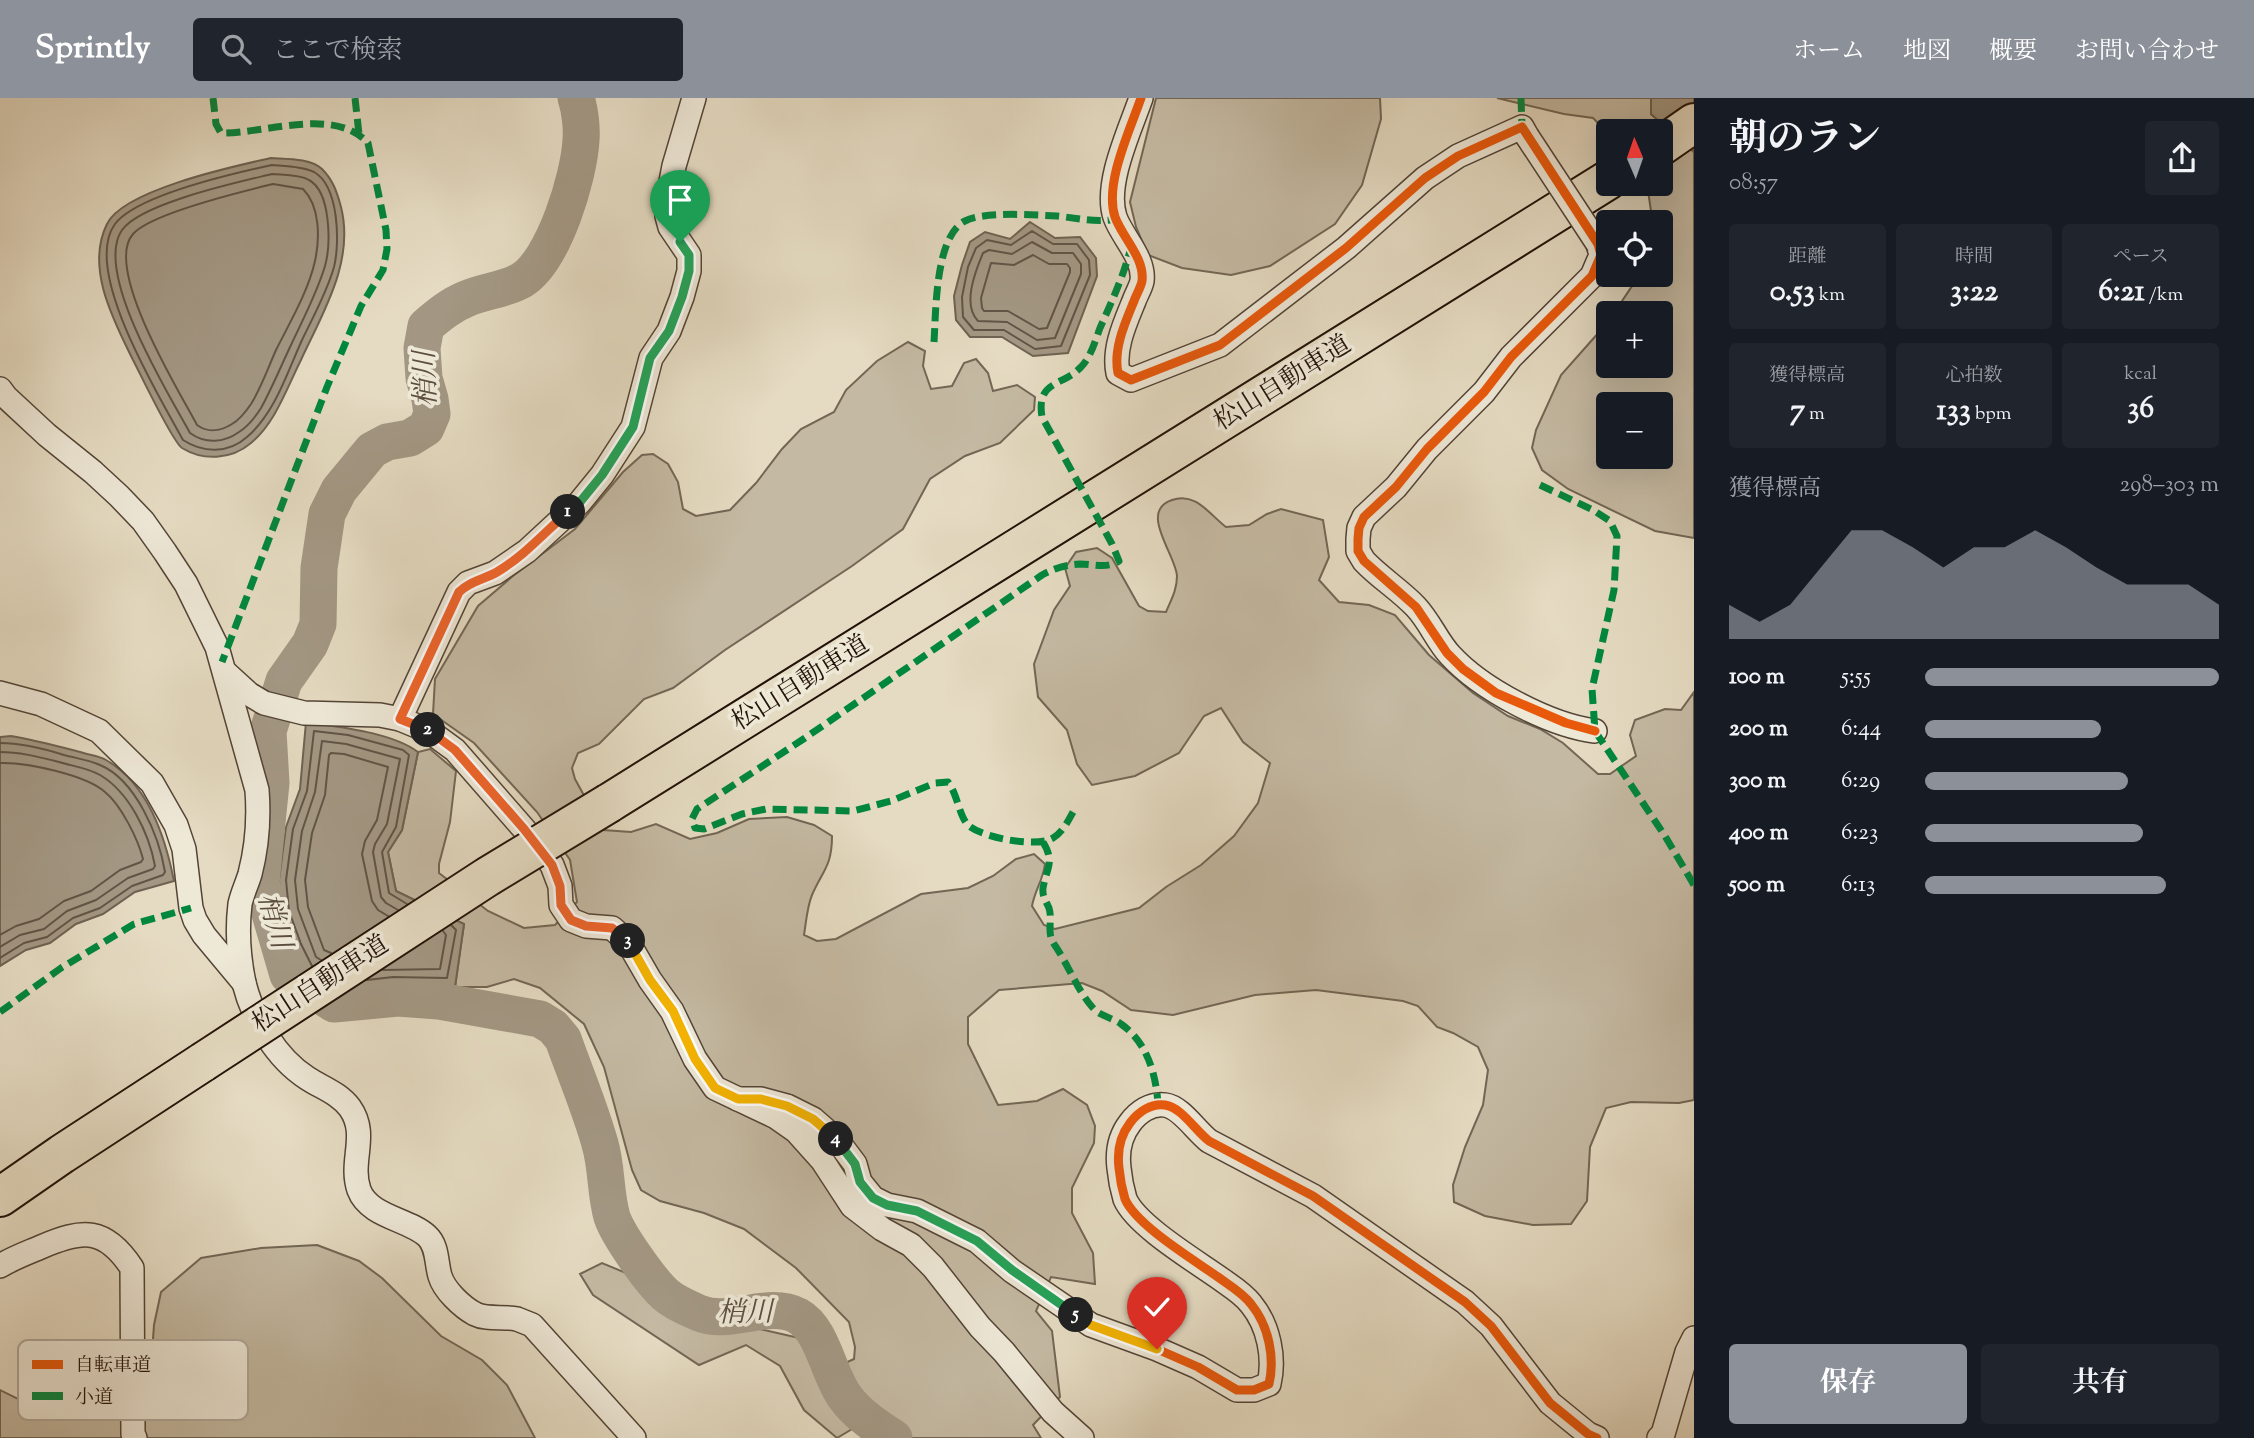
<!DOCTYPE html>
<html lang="ja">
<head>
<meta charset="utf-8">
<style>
  body { margin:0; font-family:"Sorts Mill Goudy","Noto Serif JP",serif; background:#20242c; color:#f1f3f6; height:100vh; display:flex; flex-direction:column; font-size:26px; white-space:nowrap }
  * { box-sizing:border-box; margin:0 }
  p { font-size:23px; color:#9ea1a6 }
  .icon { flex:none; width:38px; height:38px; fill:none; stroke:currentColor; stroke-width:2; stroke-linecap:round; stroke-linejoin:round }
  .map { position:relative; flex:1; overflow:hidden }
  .details { display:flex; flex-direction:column; background:#171b24; width:560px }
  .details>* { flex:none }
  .needle { width:46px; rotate:358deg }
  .controls { position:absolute; left:1596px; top:21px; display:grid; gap:14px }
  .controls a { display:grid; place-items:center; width:77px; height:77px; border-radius:7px; background:#171b24; box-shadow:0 7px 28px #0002; font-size:35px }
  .pin { position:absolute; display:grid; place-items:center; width:60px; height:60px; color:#fff; margin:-72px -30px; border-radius:50% 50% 50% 0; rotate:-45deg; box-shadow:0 0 7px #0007 }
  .pin .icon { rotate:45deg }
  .km { position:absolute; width:35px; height:35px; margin:-18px; border-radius:50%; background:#222; color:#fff; font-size:19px; line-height:35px; text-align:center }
  .round { display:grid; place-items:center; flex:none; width:74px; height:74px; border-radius:7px; background:#20242c }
  .summary { display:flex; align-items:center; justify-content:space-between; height:119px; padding:0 35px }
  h1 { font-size:38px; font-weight:700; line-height:52px }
  .figures { display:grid; grid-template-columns:repeat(3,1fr); gap:10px; height:119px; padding:7px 35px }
  .figures div { display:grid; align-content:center; border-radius:7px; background:#20242c; text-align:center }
  .figures b { font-size:30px; font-weight:700 }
  .figures small { font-size:19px; font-weight:400 }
  .figures p { font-size:19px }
  .chart { height:196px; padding:14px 35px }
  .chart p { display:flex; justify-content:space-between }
  .chart svg { width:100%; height:126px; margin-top:7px; fill:#8c9099; opacity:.7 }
  .button { display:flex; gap:14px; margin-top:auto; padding:14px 35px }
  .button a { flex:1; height:80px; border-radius:7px; background:#8c9099; color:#fff; font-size:28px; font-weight:700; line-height:80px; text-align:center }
  .button a+a { background:#20242c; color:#f1f3f6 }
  ul { padding:0 35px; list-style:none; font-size:23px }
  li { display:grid; grid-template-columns:112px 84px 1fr; align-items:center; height:52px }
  li i { height:18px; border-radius:9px; background:#8c9099 }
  header { display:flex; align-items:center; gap:42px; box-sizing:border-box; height:98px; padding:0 35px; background:#8c9099; color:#fff }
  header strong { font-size:33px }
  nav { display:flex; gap:38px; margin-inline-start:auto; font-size:24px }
  .search { width:490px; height:63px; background:#20242c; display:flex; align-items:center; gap:18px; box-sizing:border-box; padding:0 24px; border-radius:7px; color:#9ea1a6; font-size:26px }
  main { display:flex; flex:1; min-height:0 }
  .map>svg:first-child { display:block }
</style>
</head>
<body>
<header>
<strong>Sprintly</strong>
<div class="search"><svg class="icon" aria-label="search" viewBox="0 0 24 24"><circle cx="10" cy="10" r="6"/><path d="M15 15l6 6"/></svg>ここで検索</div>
<nav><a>ホーム</a><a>地図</a><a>概要</a><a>お問い合わせ</a></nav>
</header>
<main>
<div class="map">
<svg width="1694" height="1340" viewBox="0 0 1694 1340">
  <rect width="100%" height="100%" fill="#e5dbc2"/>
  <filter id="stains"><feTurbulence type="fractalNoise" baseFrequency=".00286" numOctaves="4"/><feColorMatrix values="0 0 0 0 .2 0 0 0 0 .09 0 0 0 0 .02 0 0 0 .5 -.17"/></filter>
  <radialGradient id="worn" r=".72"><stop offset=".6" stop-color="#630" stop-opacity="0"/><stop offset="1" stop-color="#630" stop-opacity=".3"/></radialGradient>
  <g fill="#c4b9a2" stroke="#736655" stroke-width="2" fill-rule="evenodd">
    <polygon points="1156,0 1380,0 1381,21 1362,87 1335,126 1270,168 1231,177 1182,170 1148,157 1136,129 1130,104"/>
    <path d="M1497 0H1651V16L1694 54V440L1655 433 1568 391 1542 372 1532 350 1536 332 1561 277 1608 224V268H1661V215H1614L1632 188 1635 177H1661V124H1648L1651 113 1647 86H1661V33H1608V35L1593 20 1564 16ZM1608 306H1661V359H1608Z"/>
    <path d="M908 244 925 253 923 268 931 291 952 288 964 265 976 261 988 275 993 293 1017 287 1035 299 1034 312 1000 345 965 358 930 381 903 431 852 468 725 552 673 590 644 601 599 646 578 655 572 670 575 681 603 732 631 734 656 726 690 741 717 735 749 721 787 719 814 727 832 738C832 768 823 772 812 797 807 809 806 825 804 837L817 843 836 841 921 796 968 790 993 778 1016 761 1034 756 1045 766C1043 782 1035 792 1032 808L1044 827 1055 831 1139 810 1166 789 1201 767 1234 738 1258 705 1270 665 1243 644 1221 610 1204 618 1179 655 1135 678 1092 687 1077 666 1067 632 1038 599 1034 566 1054 512 1070 488 1065 470 1076 454 1097 450 1112 460 1139 508 1148 513 1166 514C1171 502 1177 492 1177 478 1176 457 1138 413 1172 402 1196 394 1209 416 1226 429L1249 427 1267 416 1281 411 1323 422 1329 459 1319 482 1339 504 1369 507 1395 517 1429 557 1473 595 1508 618 1540 631 1563 645 1598 676H1610L1636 658 1630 637 1635 622 1665 611 1681 612 1694 594V1002L1679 1005 1631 1004 1606 1010 1590 1049 1587 1103 1571 1126 1533 1127 1485 1118 1454 1104 1453 1087 1465 1049 1483 1007 1488 972 1478 949 1453 935 1437 929 1418 908 1403 903 1316 892 1255 897 1173 917 1131 912 1102 893 1082 885 999 892 968 919V946L998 1007 1037 1003 1063 991 1087 1007 1095 1028 1094 1045 1072 1090V1115L1093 1155 1095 1186 1051 1179 1036 1213 1052 1233 1060 1299 1033 1327 1041 1340H905L891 1325 869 1321 837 1340 804 1312 780 1268 746 1247 699 1267 593 1197 580 1176 602 1165 626 1175 669 1207 682 1222 699 1227 733 1225 799 1240 817 1260 829 1268 841 1267 854 1261 855 1249 849 1224 796 1170 744 1131 704 1115 660 1103 641 1092 632 1072 604 969 584 926 540 890 514 881 487 889H455L464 826 396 793 388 754 402 732 418 654 430 651 456 673 450 724 439 766V775L488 813 524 830 555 827 577 804 570 762 537 714 474 645 433 616 435 581 478 508 513 478 575 431 623 374 642 357 653 356 668 366 678 384 683 411 696 418 730 412 756 385 782 351 801 331 834 314 846 292 877 263Z"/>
    <polygon points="317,1147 359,1163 382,1180 441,1238 482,1262 507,1287 535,1340 0,1340 0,1292 22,1303 41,1296 58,1282 79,1281 90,1292 99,1315 129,1320 149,1298 154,1227 161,1194 201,1160 261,1150"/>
  </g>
  <g fill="#a39783" stroke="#6f6252" stroke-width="2">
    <polygon points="1651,0 1694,0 1694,54 1651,16"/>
    <path d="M271 60C286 61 311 60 322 71 333 82 337 94 341 109 355 164 322 216 300 264 286 292 275 325 251 345 231 362 203 363 182 350 172 343 141 277 133 262 114 223 85 170 107 126 123 92 235 68 271 60Z"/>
    <polygon points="1030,124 1055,140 1080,139 1096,160 1097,178 1068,255 1033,258 1002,239 970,239 956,222 954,198 962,167 970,144 985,134 1010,141"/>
    <path d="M306 624C339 629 391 634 418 654L402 732 388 754 396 793 464 826 455 889 393 886 349 892 305 873 282 815 279 782 286 729 300 691Z"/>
    <path d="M11 638C35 642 57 648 80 654 89 657 99 658 106 662 148 686 165 738 174 783L135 794 103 816 76 826 50 845 26 852 0 868V639Z"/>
  </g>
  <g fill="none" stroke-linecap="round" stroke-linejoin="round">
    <g stroke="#625446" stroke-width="2">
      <path d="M272 67C285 68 302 68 314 74 339 88 340 145 334 169 327 194 313 219 302 242 287 275 275 315 247 339 228 356 203 355 183 342 160 299 81 172 115 126 137 97 235 75 272 67Z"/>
      <path d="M272 76C283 77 299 76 309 82 331 94 331 146 325 168 317 195 303 221 291 247 281 268 272 290 261 310 256 318 247 329 239 334 224 345 205 346 190 335 168 295 93 174 122 132 141 105 239 84 272 76Z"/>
      <path d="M273 86 303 91C320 108 320 140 315 163 308 194 290 224 276 252 268 270 261 290 251 306 247 312 239 322 232 326 221 333 208 335 197 327 179 293 103 170 133 136 151 115 244 93 273 86Z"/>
      <polygon points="1032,133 1053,146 1077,146 1089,162 1090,177 1061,248 1035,251 1004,232 974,232 963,219 962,199 968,169 976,150 987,142 1011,147"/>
      <path d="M1032 144 1052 155H1073L1081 166V176L1055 240 1037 242 1007 224 978 223C962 207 975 174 983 155L989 152 1012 156Z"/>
      <polygon points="1033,157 1049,166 1067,166 1070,170 1070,174 1047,230 1039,231 1008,213 984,213 982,210 981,200 991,165 1014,167"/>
      <path d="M0 645C22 645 42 650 64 657 75 660 89 662 100 667 136 682 159 738 165 774L163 777 132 788 100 810 73 820 47 839 24 845 0 860"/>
      <path d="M0 654C20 654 39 659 59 664 72 668 88 670 100 677 129 694 149 735 155 768L153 771 128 780 96 802 67 813 44 831 20 837 0 849"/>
      <path d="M0 665C26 664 86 677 105 694 121 707 138 741 143 761L141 764 120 772 91 793 64 803 39 821 16 828 0 837"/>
      <polyline points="331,855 324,852 308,809 305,782 312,735 325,697 329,657 331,655 344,656 388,669 377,722 365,743 362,756 372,803 378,812 388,818"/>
      <polyline points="321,862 316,859 298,811 295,782 302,733 315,694 322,643 346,646 400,661 387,726 375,746 373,754 381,799 386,805 398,812"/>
      <polyline points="312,868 301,846 289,813 286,782 293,731 307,693 314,633 348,637 403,652 409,657 396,729 382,754 389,795 407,806"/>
      <polyline points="383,872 440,871 446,837 443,833"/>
      <polyline points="367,882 393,879 447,880 456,832 451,827"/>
    </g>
    <path stroke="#a39783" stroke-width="37" d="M576 0C580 12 582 30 581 42 579 79 554 162 522 182 505 192 484 193 466 201 451 207 439 217 426 228L422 250 424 280 430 301 432 316 426 330 410 340 387 344 372 352 339 392 327 416 319 470 318 526 310 546 284 583 268 633 271 685 261 785 288 877 334 906 398 900 439 903 540 921 553 929 563 941C575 975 590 1010 600 1046 607 1069 605 1095 612 1119 618 1137 651 1184 666 1197 675 1205 688 1210 699 1215 730 1228 767 1202 798 1218 823 1232 828 1276 845 1299 857 1316 877 1329 894 1340"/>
    <defs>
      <g id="street">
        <path d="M1141 0C1130 32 1104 86 1115 119 1122 139 1145 160 1142 183 1141 189 1136 197 1134 203 1125 225 1113 251 1118 275L1131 282 1220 247 1346 150 1425 80 1458 58 1522 29 1527 38"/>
        <path d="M0 291 6 299 47 337 93 374 119 398 143 423 165 454 186 486 217 549 257 692C259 718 257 749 250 776 247 786 242 796 240 806 237 831 239 861 244 885 253 921 276 960 307 980 322 990 339 995 350 1010 369 1037 349 1063 359 1092 369 1119 409 1121 427 1138 438 1148 436 1165 440 1178 444 1192 462 1209 475 1216 487 1222 504 1218 517 1221 522 1223 527 1225 532 1227L634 1340"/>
        <polyline points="226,575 249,596 264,605 304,615 380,617 400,621 429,633 455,652 524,731 552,767 560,788 561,807 571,822 586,828 612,830 628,844 650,882 672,913 695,961 715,990 776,1019 796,1033 822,1062 852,1108 882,1131 911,1147 933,1169 980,1229 1004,1254 1053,1314 1082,1340"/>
        <polyline points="0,595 41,606 99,633 152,685 176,727 184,751 191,810 195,822 204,837 244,885"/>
        <polyline points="400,621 459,494 468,485 495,475 527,453 580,404 602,377 633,329 651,260 669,233 682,199 689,173 689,157 670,129 667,118 668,99 674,68 694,0"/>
        <path d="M1595 633C1549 627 1481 591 1450 557 1437 543 1430 524 1416 509 1400 492 1380 480 1364 463L1358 453V441L1359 430 1364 419 1396 389 1427 351 1484 294 1511 259 1592 178 1601 157 1598 146"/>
        <path d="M738 1001H761L787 1008 813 1021 837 1042 855 1066 860 1084 873 1100 887 1107 917 1113 977 1143 1012 1173 1091 1227 1157 1251 1198 1269 1237 1292H1254L1269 1286C1275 1260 1269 1228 1251 1206 1243 1195 1229 1187 1218 1179 1194 1162 1136 1127 1125 1101 1122 1091 1120 1081 1119 1070 1117 1054 1120 1038 1130 1025 1138 1014 1151 1005 1165 1007 1181 1009 1195 1032 1209 1043L1313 1098 1465 1204 1491 1228 1550 1305 1588 1336 1597 1340"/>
        <path d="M0 1168C13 1160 27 1155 41 1149 83 1131 105 1129 132 1170L133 1336 135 1340"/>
        <polyline points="1659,1340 1663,1336 1687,1254 1694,1240"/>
      </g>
      <g id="highway">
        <polyline points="1661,48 1694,25"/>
        <polyline points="609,705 1608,82"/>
        <polyline points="0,1099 62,1056 203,964"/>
      </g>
    </defs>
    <use href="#street" stroke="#534436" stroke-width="26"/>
    <use href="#highway" stroke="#221208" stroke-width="42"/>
    <use href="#street" stroke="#eee8d7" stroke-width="23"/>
    <use href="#highway" stroke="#e5dbc2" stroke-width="38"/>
    <defs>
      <polyline id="street-bridge" points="1527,38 1598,146"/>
      <polyline id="highway-bridge" points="203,964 487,779 609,705"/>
    </defs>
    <use href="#street-bridge" stroke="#534436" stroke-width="26" stroke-linecap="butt"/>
    <use href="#highway-bridge" stroke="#221208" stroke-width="42" stroke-linecap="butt"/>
    <use href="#street-bridge" stroke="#eee8d7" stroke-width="23"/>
    <use href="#highway-bridge" stroke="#e5dbc2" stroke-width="38"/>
    <g stroke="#00873e" stroke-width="7" stroke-dasharray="14 7" stroke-linecap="butt">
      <path d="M213 0 216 26 221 35C265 36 334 8 368 45L386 132 387 151 383 172 361 208 327 289 222 564"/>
      <polyline points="355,0 359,36"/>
      <polyline points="1521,0 1522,29"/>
      <path d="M934 244C936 214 935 138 965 123 984 113 1035 117 1057 118 1077 120 1095 125 1116 121"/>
      <polyline points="1540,387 1593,412 1610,423 1617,438 1614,492 1592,591 1595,633 1665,738 1694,787"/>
      <path d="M1073 714C1068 723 1063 734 1053 740 1037 750 984 740 969 728 959 719 958 697 948 684L935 685 891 703 853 713 766 711 742 716 704 731 695 730 692 721 697 711 805 640 1042 477C1055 470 1065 467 1080 466 1094 466 1107 471 1119 463L1112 446 1042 319C1036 282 1062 289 1081 269 1091 259 1095 243 1100 230 1112 203 1124 177 1131 149"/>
      <path d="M1043 744C1055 764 1047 769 1043 790 1042 798 1046 803 1049 810 1053 823 1046 834 1054 846 1068 866 1077 892 1093 910 1100 918 1113 920 1121 926 1147 944 1156 976 1158 1006"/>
      <polyline points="0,914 61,870 134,826 191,810"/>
    </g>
    <defs>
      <g id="cycleway">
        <path d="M1141 0C1130 32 1104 86 1115 119 1122 139 1145 160 1142 183 1141 189 1136 197 1134 203 1125 225 1113 251 1118 275L1131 282 1220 247 1346 150 1425 80 1458 58 1522 29 1598 146 1601 157 1592 178 1511 259 1484 294 1427 351 1396 389 1364 419 1359 430 1358 441V453L1364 463 1416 509 1447 555 1463 571 1496 595 1566 625 1595 633"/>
        <path d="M738 1001H761L787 1008 813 1021 837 1042 855 1066 860 1084 873 1100 887 1107 917 1113 977 1143 1012 1173 1091 1227 1157 1251 1198 1269 1237 1292H1254L1269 1286C1275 1260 1269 1228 1251 1206 1243 1195 1229 1187 1218 1179 1194 1162 1136 1127 1125 1101 1122 1091 1120 1081 1119 1070 1117 1054 1120 1038 1130 1025 1138 1014 1151 1005 1165 1007 1181 1009 1195 1032 1209 1043L1313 1098 1465 1204 1491 1228 1550 1305 1588 1336 1597 1340"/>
      </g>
    </defs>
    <use href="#cycleway" stroke="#eee8d7" stroke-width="13"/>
    <use href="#cycleway" stroke="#e8590c" stroke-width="9"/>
  </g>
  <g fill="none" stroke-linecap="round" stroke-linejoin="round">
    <defs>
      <polyline id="split-1" points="568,414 580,404 602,377 633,329 650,260 669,233 682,199 689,173 689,157 680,144"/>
      <path id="split-2" d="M428 632 400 621 459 494C470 483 483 482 497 474 524 458 544 435 568 414"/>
      <polyline id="split-3" points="428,632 455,652 524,731 552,767 560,788 561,807 571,822 586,828 612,830 628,843"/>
      <polyline id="split-4" points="628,843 650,882 673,913 695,961 715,990 738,1001 761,1001 787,1008 813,1021 836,1041"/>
      <polyline id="split-5" points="836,1041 855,1066 860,1084 873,1100 887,1107 917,1113 977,1143 1012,1172 1076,1217"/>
      <polyline id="split-6" points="1076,1217 1091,1227 1157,1251"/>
    </defs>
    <use href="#split-1" stroke="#fff" stroke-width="14"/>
    <use href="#split-2" stroke="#fff" stroke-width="14"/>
    <use href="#split-3" stroke="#fff" stroke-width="14"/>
    <use href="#split-4" stroke="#fff" stroke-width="14"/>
    <use href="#split-5" stroke="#fff" stroke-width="14"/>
    <use href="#split-6" stroke="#fff" stroke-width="14"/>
    <use href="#split-1" stroke="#22a559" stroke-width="9"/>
    <use href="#split-2" stroke="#f0652b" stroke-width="9"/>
    <use href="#split-3" stroke="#f0652b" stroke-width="9"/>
    <use href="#split-4" stroke="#f5b400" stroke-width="9"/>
    <use href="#split-5" stroke="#22a559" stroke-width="9"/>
    <use href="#split-6" stroke="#f5b400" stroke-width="9"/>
  </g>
  <g text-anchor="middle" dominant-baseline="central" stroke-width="7" stroke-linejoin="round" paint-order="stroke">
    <g font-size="26" fill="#221208" stroke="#eee8d7">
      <text transform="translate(1283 286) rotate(-32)">松山自動車道</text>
      <text transform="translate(801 586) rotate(-32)">松山自動車道</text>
      <text transform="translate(321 887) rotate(-33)">松山自動車道</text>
    </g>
    <g font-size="28" font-style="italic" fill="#5c4e3f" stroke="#eee8d7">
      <text transform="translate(427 281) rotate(-92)">梢川</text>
      <text transform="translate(273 823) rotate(74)">梢川</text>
      <text transform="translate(745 1216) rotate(-1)">梢川</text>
    </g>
  </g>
  <rect x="18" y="1242" width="230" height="80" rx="10" fill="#eee8d7" stroke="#b1a899" stroke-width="2"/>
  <rect x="32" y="1262" width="31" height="9" fill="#e8590c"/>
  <rect x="32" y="1294" width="31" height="8" fill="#00873e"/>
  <g font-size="19" fill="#221208">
    <text x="75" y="1273">自転車道</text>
    <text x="75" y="1305">小道</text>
  </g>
  <rect width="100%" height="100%" filter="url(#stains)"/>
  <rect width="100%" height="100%" fill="url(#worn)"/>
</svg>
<div class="controls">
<a><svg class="needle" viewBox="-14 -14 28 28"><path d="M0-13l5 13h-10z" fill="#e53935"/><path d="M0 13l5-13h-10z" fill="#9ea1a6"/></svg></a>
<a><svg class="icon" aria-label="locate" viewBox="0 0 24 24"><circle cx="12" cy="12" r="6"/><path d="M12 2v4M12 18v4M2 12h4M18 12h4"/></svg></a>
<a>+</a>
<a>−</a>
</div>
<div class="pin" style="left:680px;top:144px;background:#1e9e55"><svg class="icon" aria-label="arrive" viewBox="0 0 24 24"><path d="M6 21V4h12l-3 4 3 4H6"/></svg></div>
<div class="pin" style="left:1157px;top:1251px;background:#d93025"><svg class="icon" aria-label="check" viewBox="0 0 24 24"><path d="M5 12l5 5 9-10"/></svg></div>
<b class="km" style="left:568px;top:414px">1</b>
<b class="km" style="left:428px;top:632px">2</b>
<b class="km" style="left:628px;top:843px">3</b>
<b class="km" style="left:836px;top:1041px">4</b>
<b class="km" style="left:1076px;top:1217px">5</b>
</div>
<section class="details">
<div class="summary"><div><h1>朝のラン</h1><p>08:57</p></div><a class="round"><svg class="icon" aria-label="share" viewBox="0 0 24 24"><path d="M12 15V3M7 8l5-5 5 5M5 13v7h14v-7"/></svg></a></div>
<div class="figures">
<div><p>距離</p><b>0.53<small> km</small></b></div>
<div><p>時間</p><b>3:22</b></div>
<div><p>ペース</p><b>6:21<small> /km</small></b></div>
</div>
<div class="figures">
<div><p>獲得標高</p><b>7<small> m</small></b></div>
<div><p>心拍数</p><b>133<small> bpm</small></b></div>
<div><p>kcal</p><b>36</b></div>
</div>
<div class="chart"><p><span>獲得標高</span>298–303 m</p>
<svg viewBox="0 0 160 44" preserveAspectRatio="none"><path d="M0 44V32L10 38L20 32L30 19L40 6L50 6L60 12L70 19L80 12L90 12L100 6L110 12L120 19L130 25L140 25L150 25L160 32V44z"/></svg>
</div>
<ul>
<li><b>100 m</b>5:55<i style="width:100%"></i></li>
<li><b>200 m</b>6:44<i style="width:60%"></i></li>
<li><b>300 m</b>6:29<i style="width:69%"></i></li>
<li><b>400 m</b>6:23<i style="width:74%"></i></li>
<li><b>500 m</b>6:13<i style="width:82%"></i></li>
</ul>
<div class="button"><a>保存</a><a>共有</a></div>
</section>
</main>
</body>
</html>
